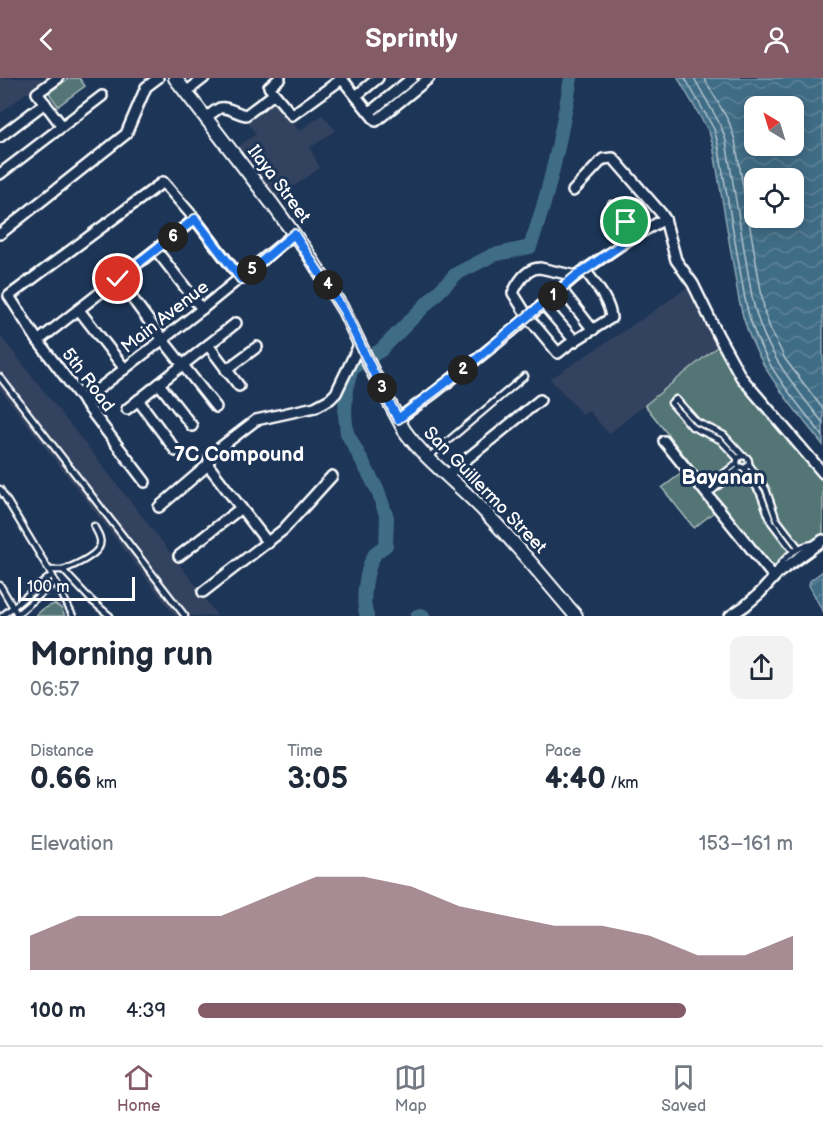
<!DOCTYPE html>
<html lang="en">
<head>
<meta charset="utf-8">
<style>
  body { margin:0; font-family:"Balsamiq Sans",sans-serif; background:#f2f2f3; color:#1f2937; height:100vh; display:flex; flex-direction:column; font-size:22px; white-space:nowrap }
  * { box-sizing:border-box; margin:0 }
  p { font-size:20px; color:#747a83 }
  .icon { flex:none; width:33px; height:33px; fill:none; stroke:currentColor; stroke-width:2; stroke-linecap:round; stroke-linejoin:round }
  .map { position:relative; height:538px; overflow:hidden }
  .side { display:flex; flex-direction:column; background:#fff; flex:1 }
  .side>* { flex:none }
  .needle { width:39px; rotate:322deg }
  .controls { position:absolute; left:744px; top:18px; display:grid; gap:12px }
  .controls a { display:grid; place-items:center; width:60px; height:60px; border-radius:12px; background:#fff; box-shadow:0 3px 15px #0003; font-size:30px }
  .scale { position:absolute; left:18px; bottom:15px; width:117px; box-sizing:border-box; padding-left:6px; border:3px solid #fff; border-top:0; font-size:16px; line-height:21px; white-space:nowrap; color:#fff; -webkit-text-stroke:4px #1d3557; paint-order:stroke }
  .pin { position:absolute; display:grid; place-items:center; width:51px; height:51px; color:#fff; margin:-26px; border:3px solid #fff; border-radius:50%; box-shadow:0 2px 6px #0007 }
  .km { position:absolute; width:30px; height:30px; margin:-15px; border-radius:50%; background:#222; color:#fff; font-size:16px; line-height:30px; text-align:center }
  .round { display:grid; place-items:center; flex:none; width:63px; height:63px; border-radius:12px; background:#f2f2f3 }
  .overview { display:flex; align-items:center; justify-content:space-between; height:102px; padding:0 30px }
  h1 { font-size:33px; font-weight:600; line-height:45px }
  .metrics { display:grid; grid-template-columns:repeat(3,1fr); gap:9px; height:102px; padding:6px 30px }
  .metrics div { display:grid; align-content:center }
  .metrics b { font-size:30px; font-weight:600 }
  .metrics small { font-size:16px; font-weight:400 }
  .metrics p { font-size:16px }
  .chart { height:168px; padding:12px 30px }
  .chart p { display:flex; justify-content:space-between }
  .chart svg { width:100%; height:108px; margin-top:6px; fill:#845c67; opacity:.7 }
  ul { padding:0 30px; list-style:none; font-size:20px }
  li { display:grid; grid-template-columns:96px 72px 1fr; align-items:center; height:45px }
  li i { height:15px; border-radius:8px; background:#845c67 }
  header { display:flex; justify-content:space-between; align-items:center; height:78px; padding:0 30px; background:#845c67; color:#fff; font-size:27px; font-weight:600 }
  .dock { display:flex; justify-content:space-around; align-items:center; height:84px; border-top:2px solid #e0e1e3; background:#fff; font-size:16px; color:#747a83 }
  .dock a { display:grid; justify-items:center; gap:3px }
  .dock .selected { color:#845c67 }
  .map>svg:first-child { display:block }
</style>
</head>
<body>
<header><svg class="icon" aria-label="back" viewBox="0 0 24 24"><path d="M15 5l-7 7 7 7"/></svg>Sprintly<svg class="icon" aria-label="person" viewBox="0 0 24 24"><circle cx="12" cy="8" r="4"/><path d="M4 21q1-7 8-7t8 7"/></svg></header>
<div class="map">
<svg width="823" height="538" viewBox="0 0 823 538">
  <defs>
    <pattern id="water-waves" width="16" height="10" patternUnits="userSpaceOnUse" patternTransform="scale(1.5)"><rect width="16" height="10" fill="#416d86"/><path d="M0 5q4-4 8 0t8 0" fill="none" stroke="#5e8398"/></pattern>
  </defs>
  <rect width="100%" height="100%" fill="#1d3557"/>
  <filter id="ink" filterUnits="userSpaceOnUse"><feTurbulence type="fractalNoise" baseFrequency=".0167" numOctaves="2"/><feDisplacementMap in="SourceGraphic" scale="12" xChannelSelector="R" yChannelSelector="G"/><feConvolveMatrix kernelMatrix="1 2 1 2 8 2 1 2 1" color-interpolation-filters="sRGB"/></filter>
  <g filter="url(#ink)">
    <g fill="#32425e">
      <polygon points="0,0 50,0 29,15 26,15 0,36"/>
      <polygon points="275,19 299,53 322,37 336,52 310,70 320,90 275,121 236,70 256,56 245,41"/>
      <polygon points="691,207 718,268 609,356 588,332 583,337 550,301 648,237"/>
      <polygon points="0,257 195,506 217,538 175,538 0,311"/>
    </g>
    <g fill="#537575" stroke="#a9baba" stroke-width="1.5">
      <polygon points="69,0 79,0 85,8 58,28 49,15"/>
      <polygon points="718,268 739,301 823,404 823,457 773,492 645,327"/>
      <polygon points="683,394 714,434 694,450 662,410"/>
      <polygon points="54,526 61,530 65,538 35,538 43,531"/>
    </g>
    <g fill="url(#water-waves)" stroke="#8da7b6" stroke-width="1.5" fill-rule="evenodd">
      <path d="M678 0H823V367C786 320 751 283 739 222L713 67 709 54ZM754 28H794V68H754ZM754 100H794V140H754Z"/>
      <polygon points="823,493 823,534 809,507 810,503"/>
    </g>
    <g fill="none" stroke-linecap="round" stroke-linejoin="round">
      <g stroke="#b3c5cf" stroke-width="1.5">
        <path d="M685 0 714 51 718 66 745 221C756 279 788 313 823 358"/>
        <path d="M694 0 721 48 726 63 752 219C763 272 791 304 823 345"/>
        <polyline points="704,0 729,44 735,62 765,236 770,250 785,281 823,331"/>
      </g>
      <g stroke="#416d86" stroke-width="14">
        <path d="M367 538C361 523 366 490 375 476 377 473 383 470 386 467L387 440 378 413 347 355 345 336 346 311 352 290 381 272 456 196 493 177 530 169C550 113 561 59 571 0"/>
        <polyline points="417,538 421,537 423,538"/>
      </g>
      <defs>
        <g id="lane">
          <polyline points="611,126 626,144 634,158"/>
          <polyline points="0,299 185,538"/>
          <circle cx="743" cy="384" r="6"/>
          <polyline points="430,378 525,298"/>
          <polyline points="738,381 720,362 692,349 671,325 676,321 697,344 724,357 743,378"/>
          <polyline points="749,386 766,411 776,440 799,470"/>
          <polyline points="744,390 760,415 771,444 793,473"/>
          <polyline points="0,411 52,497 73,538"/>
          <polyline points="704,411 737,385"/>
          <polyline points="707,417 741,389"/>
          <polyline points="49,492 63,492 92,523 110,538"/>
          <path d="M63 492C73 488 97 478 100 467 102 460 97 454 94 448"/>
          <path d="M776 493C785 478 797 468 814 466"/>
          <polyline points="0,507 17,536"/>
          <polyline points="2,538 52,497"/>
          <polyline points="15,538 55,504"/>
        </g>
        <g id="street">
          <polyline points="58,0 37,15 62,48"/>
          <polyline points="280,0 269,9 292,37 343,0"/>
          <polyline points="342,1 376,43 429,0"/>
          <polyline points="186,14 204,0"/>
          <polyline points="356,18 378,0"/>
          <polyline points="370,34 412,0"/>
          <path d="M206 40C210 37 215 32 220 30 227 28 238 36 246 37L274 16"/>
          <polyline points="0,59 45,25"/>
          <polyline points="0,96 102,18"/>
          <polyline points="665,141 676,182 693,206 718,257 741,299 823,395"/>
          <polyline points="0,156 126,56 146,9 158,0"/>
          <polyline points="156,172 202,231"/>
          <path d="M576 198 540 190C526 190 518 204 513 215L528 239 558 275 568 267 611 240C610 223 595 206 585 192"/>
          <polyline points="118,201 163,262 216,329"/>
          <polyline points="561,211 593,252"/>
          <polyline points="543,226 575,263"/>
          <polyline points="79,232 125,291"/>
          <polyline points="38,263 195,141"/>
          <polyline points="208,267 239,308"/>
          <polyline points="226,292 257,269"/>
          <polyline points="159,306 192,348"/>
          <polyline points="138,322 176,373"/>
          <polyline points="83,323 202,231 294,156"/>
          <polyline points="127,331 236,245"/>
          <polyline points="398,341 434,315 512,253 576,198 634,158 665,141 661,135 613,80 603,81 573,113"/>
          <polyline points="664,363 774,499"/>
          <polyline points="208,387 210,379 213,375 256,342 315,329 330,321 336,315 360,265"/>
          <polyline points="447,397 540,322"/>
          <polyline points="145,404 38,263 9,218 163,104 195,141 241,201"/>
          <polyline points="159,429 208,387 268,465"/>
          <polyline points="179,478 241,430"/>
          <polyline points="203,514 283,452 332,398"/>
          <polyline points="730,538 745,528 760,515 778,495 823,462"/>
        </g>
        <path id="secondary" d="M175 0 273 127 307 174 344 233 375 298 404 352C426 383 459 406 485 434 517 467 546 503 576 538"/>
      </defs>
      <use href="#lane" stroke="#fff" stroke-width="9"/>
      <use href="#street" stroke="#fff" stroke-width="14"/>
      <use href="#secondary" stroke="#fff" stroke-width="16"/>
      <use href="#lane" stroke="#1d3557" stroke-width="4.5"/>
      <use href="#street" stroke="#1d3557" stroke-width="9"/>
      <use href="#secondary" stroke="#1d3557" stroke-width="12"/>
    </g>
  </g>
  <g fill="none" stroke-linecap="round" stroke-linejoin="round" filter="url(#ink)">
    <defs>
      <polyline id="route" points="118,201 195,141 241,201 294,156 344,233 375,298 398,341 473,284 576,198 634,158 626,144"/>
    </defs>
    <use href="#route" stroke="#fff" stroke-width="12"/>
    <use href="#route" stroke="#1a73e8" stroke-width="8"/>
  </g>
  <g text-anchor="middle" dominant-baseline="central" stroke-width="6" stroke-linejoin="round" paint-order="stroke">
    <g font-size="18" fill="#fff" stroke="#1d3557">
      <text transform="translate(279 106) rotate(53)">Ilaya Street</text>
      <text transform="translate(165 239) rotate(-38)">Main Avenue</text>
      <text transform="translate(88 302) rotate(53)">5th Road</text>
      <text transform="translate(485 412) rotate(46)">San Guillermo Street</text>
    </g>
    <g font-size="20" font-weight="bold" fill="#fff" stroke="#1d3557">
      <text x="239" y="377">7C Compound</text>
    </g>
    <g font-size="21" font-weight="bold" fill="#fff" stroke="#1d3557">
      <text x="723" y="399">Bayanan</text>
    </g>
  </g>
</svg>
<div class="controls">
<a><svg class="needle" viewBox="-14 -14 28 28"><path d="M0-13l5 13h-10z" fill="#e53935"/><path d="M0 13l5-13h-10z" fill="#747a83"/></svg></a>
<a><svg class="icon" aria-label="locate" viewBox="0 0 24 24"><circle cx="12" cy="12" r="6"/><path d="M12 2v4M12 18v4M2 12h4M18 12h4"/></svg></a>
</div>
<div class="scale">100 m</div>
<div class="pin" style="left:626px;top:144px;background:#1e9e55"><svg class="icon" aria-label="arrive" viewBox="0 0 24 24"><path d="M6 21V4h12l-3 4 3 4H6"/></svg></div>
<div class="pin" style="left:118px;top:201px;background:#d93025"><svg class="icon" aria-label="check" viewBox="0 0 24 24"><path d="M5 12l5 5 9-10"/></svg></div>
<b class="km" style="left:553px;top:218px">1</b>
<b class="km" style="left:463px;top:292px">2</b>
<b class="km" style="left:382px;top:310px">3</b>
<b class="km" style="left:328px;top:207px">4</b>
<b class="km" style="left:252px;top:192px">5</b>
<b class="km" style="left:173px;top:159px">6</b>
</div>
<section class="side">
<div class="overview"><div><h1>Morning run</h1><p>06:57</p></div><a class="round"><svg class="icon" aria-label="share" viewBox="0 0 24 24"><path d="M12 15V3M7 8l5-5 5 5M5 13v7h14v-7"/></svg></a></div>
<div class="metrics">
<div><p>Distance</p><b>0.66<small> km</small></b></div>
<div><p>Time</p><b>3:05</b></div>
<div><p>Pace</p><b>4:40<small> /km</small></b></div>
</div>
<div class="chart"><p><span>Elevation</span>153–161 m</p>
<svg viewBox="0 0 160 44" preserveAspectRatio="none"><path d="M0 44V30L10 22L20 22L30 22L40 22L50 14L60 6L70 6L80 10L90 18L100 22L110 26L120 26L130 30L140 38L150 38L160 30V44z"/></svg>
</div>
<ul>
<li><b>100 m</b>4:39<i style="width:82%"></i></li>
</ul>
</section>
<nav class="dock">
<a class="selected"><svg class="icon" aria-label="home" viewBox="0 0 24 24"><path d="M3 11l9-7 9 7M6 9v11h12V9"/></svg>Home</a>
<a><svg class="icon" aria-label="map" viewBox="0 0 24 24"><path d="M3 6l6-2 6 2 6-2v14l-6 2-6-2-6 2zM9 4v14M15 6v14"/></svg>Map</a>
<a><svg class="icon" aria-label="saved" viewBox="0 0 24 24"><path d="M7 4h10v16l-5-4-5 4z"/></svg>Saved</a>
</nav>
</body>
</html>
